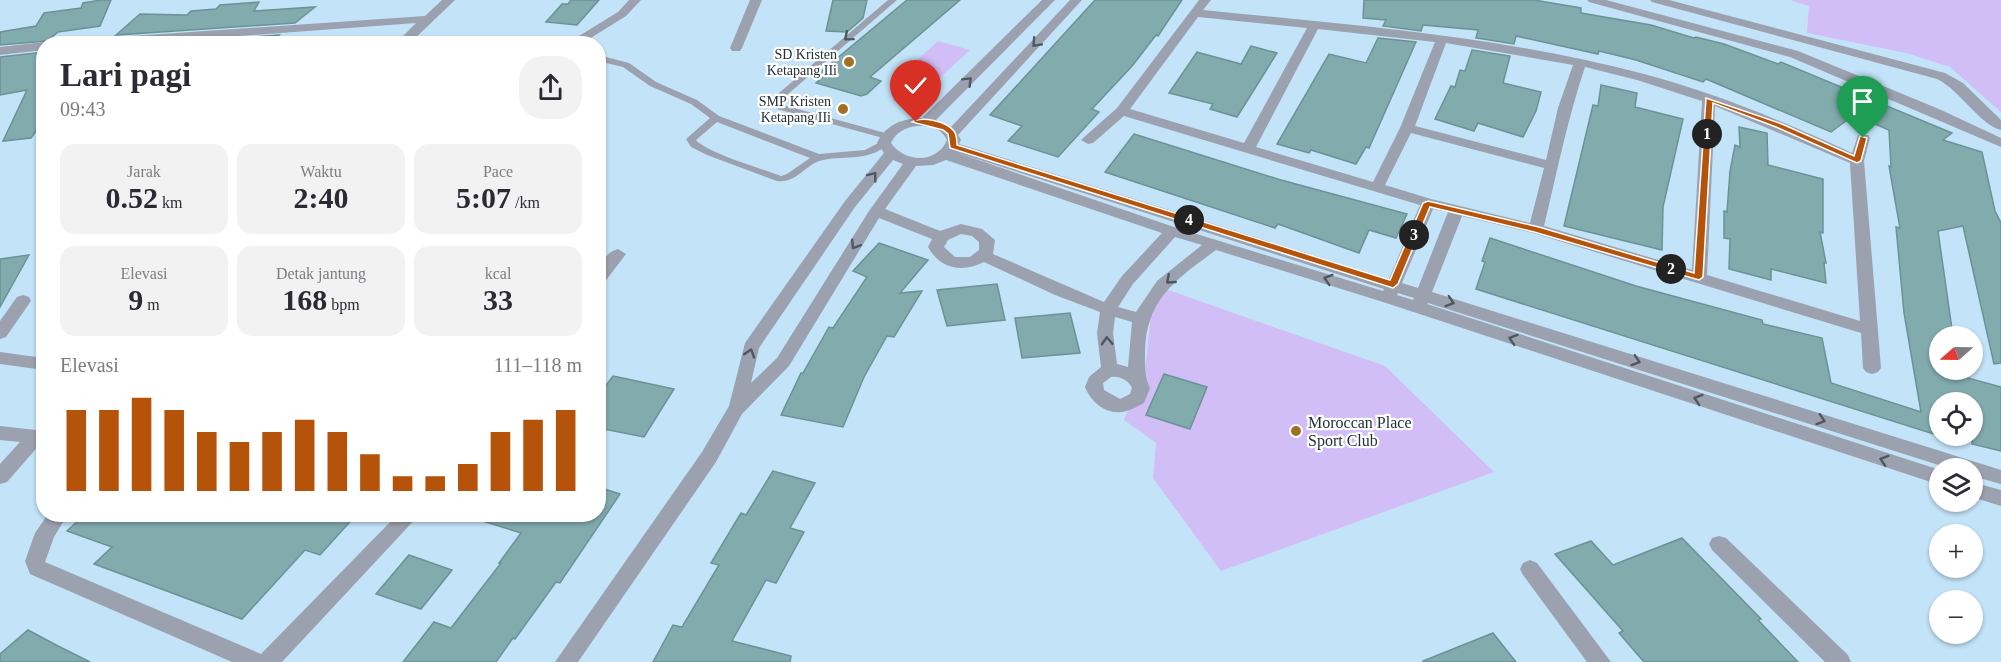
<!DOCTYPE html>
<html lang="id">
<head>
<meta charset="utf-8">
<style>
  body { margin:0; font-family:Georgia,serif; background:#f2f2f3; color:#2b2b33; height:100vh; display:flex; flex-direction:column; font-size:22px; white-space:nowrap }
  * { box-sizing:border-box; margin:0 }
  p { font-size:20px; color:#7c7c81 }
  .icon { flex:none; width:33px; height:33px; fill:none; stroke:currentColor; stroke-width:2; stroke-linecap:round; stroke-linejoin:round }
  .map { position:relative; flex:1; overflow:hidden }
  .side { position:absolute; left:36px; top:36px; width:570px; height:486px; display:flex; flex-direction:column; background:#fff; border-radius:24px; box-shadow:0 2px 4px #0004 }
  .side>* { flex:none }
  .needle { width:39px; rotate:250deg }
  .buttons { position:absolute; left:1929px; top:326px; display:grid; gap:12px }
  .buttons a { display:grid; place-items:center; width:54px; height:54px; border-radius:50%; background:#fff; box-shadow:0 2px 4px #0004; font-size:30px }
  .pin { position:absolute; display:grid; place-items:center; width:51px; height:51px; color:#fff; margin:-62px -26px; border-radius:50% 50% 50% 0; rotate:-45deg; box-shadow:0 0 6px #0007 }
  .pin .icon { rotate:45deg }
  .km { position:absolute; width:30px; height:30px; margin:-15px; border-radius:50%; background:#222; color:#fff; font-size:16px; line-height:30px; text-align:center }
  .round { display:grid; place-items:center; flex:none; width:63px; height:63px; border-radius:24px; background:#f2f2f3 }
  .headline { display:flex; align-items:center; justify-content:space-between; height:102px; padding:0 24px }
  h1 { font-size:33px; font-weight:800; line-height:45px }
  .metrics { display:grid; grid-template-columns:repeat(3,1fr); gap:9px; height:102px; padding:6px 24px }
  .metrics div { display:grid; align-content:center; border-radius:15px; background:#f2f2f3; text-align:center }
  .metrics b { font-size:30px; font-weight:800 }
  .metrics small { font-size:16px; font-weight:400 }
  .metrics p { font-size:16px }
  .chart { height:168px; padding:12px 24px }
  .chart p { display:flex; justify-content:space-between }
  .chart svg { width:100%; height:108px; margin-top:6px; stroke:#b45309; stroke-width:6 }
  .map>svg:first-child { display:block }
</style>
</head>
<body>
<div class="map">
<svg width="2001" height="662" viewBox="0 0 2001 662">
  <rect width="100%" height="100%" fill="#c3e3f8"/>
  <g fill="#d1bef6">
    <polygon points="1790,0 2001,0 2001,112 1950,67 1906,53 1807,33 1809,6"/>
    <polygon points="938,41 970,50 934,83 903,73"/>
    <polygon points="1154,285 1385,366 1494,472 1221,571 1153,478 1156,443 1124,420 1146,362"/>
  </g>
  <g fill="#82abae" stroke="#6b9396" stroke-width="1.5">
    <polygon points="101,0 111,0 100,26 58,32 47,41 0,45 0,32 36,26 44,13 81,8 83,3"/>
    <polygon points="571,0 599,0 577,25 546,22 562,4 568,4"/>
    <polygon points="833,0 867,0 863,18 847,32 826,31"/>
    <polygon points="907,0 960,0 870,77 881,81 867,94 861,96 816,83 823,77 817,75"/>
    <polygon points="1095,0 1182,0 1158,36 1156,35 1133,65 1092,109 1099,112 1058,157 1008,141 1022,126 990,115"/>
    <polygon points="1364,0 1534,0 1581,8 1581,13 1651,25 1694,38 1696,37 1724,44 1778,64 1781,62 1952,133 1943,140 1982,152 1995,211 2001,223 2001,363 1994,364 1963,226 1938,231 1953,336 1940,336 1940,369 1962,369 1964,377 2001,387 2001,451 1972,444 1972,402 1940,402 1940,436 1476,289 1485,262 1482,261 1490,238 1636,286 1762,320 1763,324 1822,338 1831,383 1921,412 1904,313 1896,227 1900,228 1889,166 1891,167 1889,130 1854,115 1831,132 1706,79 1703,82 1636,60 1599,51 1598,54 1516,36 1514,44 1476,38 1478,30 1423,25 1421,31 1383,26 1386,20 1363,18"/>
    <polygon points="259,2 254,11 315,7 295,23 116,35 140,14 187,15 191,11 216,9 220,5"/>
    <polygon points="279,35 269,44 170,44"/>
    <polygon points="1378,38 1416,42 1369,148 1366,147 1356,164 1311,150 1309,153 1277,144 1329,54 1366,63"/>
    <polygon points="1251,46 1277,53 1237,117 1210,109 1213,104 1169,93 1197,52 1241,64"/>
    <polygon points="1472,50 1510,56 1503,83 1541,92 1536,111 1523,137 1478,123 1474,131 1435,119 1451,86 1455,87 1460,70 1465,71"/>
    <polygon points="44,52 44,120 31,138 3,141 27,90 0,95 0,57"/>
    <polygon points="1601,85 1637,93 1635,107 1683,119 1663,207 1662,250 1564,226 1593,105 1598,106"/>
    <polygon points="1739,127 1767,133 1768,165 1823,179 1823,233 1820,232 1826,263 1824,263 1826,283 1771,269 1771,280 1729,269 1730,239 1724,238 1724,211 1727,212 1730,171 1735,145 1740,147"/>
    <polygon points="1134,134 1281,180 1407,214 1396,238 1369,230 1359,253 1278,224 1275,228 1105,172"/>
    <polygon points="879,243 928,260 900,293 922,291 894,337 887,336 864,377 843,427 781,415 801,373 803,373 829,327 833,328 867,277 853,271"/>
    <polygon points="29,255 0,307 0,259"/>
    <polygon points="997,284 1005,320 947,326 937,290"/>
    <polygon points="1070,313 1080,353 1022,358 1015,318"/>
    <polygon points="1164,374 1207,387 1190,429 1146,415"/>
    <polygon points="613,376 674,389 644,437 598,428 598,396"/>
    <polygon points="773,471 815,483 790,528 804,532 776,583 766,580 732,641 791,656 790,662 653,662 673,625 682,627 719,565 711,563 741,513 746,515"/>
    <polygon points="598,487 620,494 560,583 556,582 515,639 513,638 496,662 403,662 434,622 451,628 501,563 499,563 521,533 473,518 474,514 598,514"/>
    <polygon points="85,514 357,514 320,555 305,550 242,619 94,564 112,547 67,531"/>
    <polygon points="1682,538 1761,619 1758,620 1798,662 1644,662 1619,633 1623,631 1555,554 1591,541 1613,565"/>
    <polygon points="409,555 452,570 421,609 376,594"/>
    <polygon points="28,630 58,646 90,662 0,662 0,654"/>
    <polygon points="1493,633 1516,662 1423,662 1423,661"/>
  </g>
  <g fill="none" stroke-linecap="round" stroke-linejoin="round">
    <g fill="#9ba1ae" fill-rule="evenodd">
      <polygon points="888,0 897,0 780,101 783,105 889,134 889,138 883,138 777,109 770,101 772,99"/>
      <path d="M598 55 629 63 656 82 697 100 719 116 819 154 865 150 884 140 889 143C870 162 847 155 823 160 806 163 797 184 777 181L707 155 691 147 686 139 710 118 691 104 650 86 623 67 598 61ZM717 122 810 158 787 174 781 176C763 169 707 153 696 140Z"/>
    </g>
    <g fill="#9ba1ae" fill-rule="evenodd">
      <polygon points="442,0 455,0 409,44 395,44 416,23 133,44 68,44 74,40 425,16"/>
      <polygon points="629,0 641,0 626,16 581,44 566,44 618,12"/>
      <polygon points="750,0 762,0 742,48 740,51 732,51 730,48"/>
      <path d="M1042 0H1055L936 120 951 127 1070 0H1082L958 135 961 140 959 144 1389 279 1420 205 1124 116 1093 143 1088 144 1081 140 1117 108 1199 0H1211L1203 10C1351 25 1500 36 1644 74 1716 93 1785 122 1852 153L1858 135H1868L1870 138 1864 161 1881 368 1878 372 1872 374 1866 372 1863 368 1861 333 1533 233 1462 216 1432 292 2001 470V484L1972 476V468H1948L1428 303 1427 304 1940 470V485L1383 302 1216 250C1177 279 1146 298 1145 352 1145 365 1144 376 1150 388L1144 403C1138 406 1130 411 1122 412 1105 414 1091 402 1085 387L1089 377 1101 367 1097 333 1100 312 1055 295 984 262C962 273 940 269 928 247L932 239 879 218 789 366 742 414 716 462 578 662H555L702 452 729 406 745 343 845 201 884 153 877 143C885 125 903 118 922 118ZM1198 17 1307 28 1244 143 1130 109ZM1318 29 1435 42 1400 128 1373 182 1256 147ZM1446 43 1573 65 1558 108 1546 160 1415 126ZM1585 67 1637 80 1702 101 1692 270 1544 226C1557 172 1567 121 1585 67ZM1715 106 1850 163 1860 321 1707 275ZM916 126C929 126 941 127 947 140 937 164 905 163 891 143 896 132 905 128 916 126ZM1411 133 1544 168 1530 223 1431 199 1385 185ZM955 152 1384 289 1383 291 1177 228ZM893 160 903 164 869 211 777 358 751 383 759 348 855 207ZM946 160 1162 233 1122 276 1104 302 993 254 995 240 982 229 961 224 940 231 885 209 916 166 933 165ZM1433 209 1448 212 1418 288 1402 283ZM961 234 972 236 979 242V250L970 257H955L944 247 948 240ZM1175 237 1202 245 1157 281 1136 312 1118 307 1133 284ZM1398 293 1414 298 1413 300 1397 295ZM1115 317 1132 322 1128 367 1117 364 1113 333ZM1111 377C1120 376 1128 380 1132 388L1130 394 1120 399 1104 390 1103 383Z"/>
      <polygon points="1587,0 1606,0 1798,51 1939,109 2001,138 2001,147 1790,57 1589,2"/>
      <path d="M1650 0H1669L1945 73 1963 83 2001 120V130C1980 125 1960 90 1937 79L1652 2Z"/>
      <polygon points="44,42 48,44 44,44 44,50 0,55 0,47"/>
      <path d="M618 249 626 254 604 283 598 284C598 270 602 253 618 249Z"/>
      <polygon points="23,295 29,297 31,301 6,337 0,339 0,321 17,297"/>
      <polygon points="0,352 44,358 44,370 0,364"/>
      <polygon points="0,426 36,430 44,434 42,442 7,482 0,484 0,464 20,442 0,440"/>
      <polygon points="1972,482 2001,490 2001,506 1972,497"/>
      <polygon points="48,514 68,514 54,537 45,562 261,654 398,514 420,514 282,662 232,662 30,574 25,561 35,533"/>
      <polygon points="1719,536 1726,538 1848,655 1851,662 1825,662 1712,550 1709,544 1712,538"/>
      <polygon points="1530,560 1537,563 1611,662 1587,662 1523,575 1520,569 1523,563"/>
    </g>
  </g>
  <defs><path id="oneway-chevron" d="M-2-3.5L2.5 0L-2 3.5" fill="none" stroke-width="1.6" stroke-linecap="round" stroke-linejoin="round" transform="scale(1.5)"/></defs>
  <g stroke="#4e5861">
    <use href="#oneway-chevron" transform="translate(848 37) rotate(140)"/>
    <use href="#oneway-chevron" transform="translate(1036 43) rotate(133)"/>
    <use href="#oneway-chevron" transform="translate(968 81) rotate(-45)"/>
    <use href="#oneway-chevron" transform="translate(873 176) rotate(-52)"/>
    <use href="#oneway-chevron" transform="translate(855 245) rotate(122)"/>
    <use href="#oneway-chevron" transform="translate(1328 279) rotate(-162)"/>
    <use href="#oneway-chevron" transform="translate(1170 280) rotate(139)"/>
    <use href="#oneway-chevron" transform="translate(1450 302) rotate(18)"/>
    <use href="#oneway-chevron" transform="translate(1513 339) rotate(-162)"/>
    <use href="#oneway-chevron" transform="translate(1107 341) rotate(-93)"/>
    <use href="#oneway-chevron" transform="translate(750 353) rotate(-72)"/>
    <use href="#oneway-chevron" transform="translate(1636 361) rotate(18)"/>
    <use href="#oneway-chevron" transform="translate(1698 399) rotate(-162)"/>
    <use href="#oneway-chevron" transform="translate(1821 420) rotate(18)"/>
    <use href="#oneway-chevron" transform="translate(1884 460) rotate(-162)"/>
  </g>
  <path fill="#b45309" stroke="#fff" stroke-width="1.5" d="M1706 98 1782 124 1854 156 1860 136 1867 138 1861 161 1857 163 1776 127 1713 103 1703 277 1699 280 1534 232 1430 207 1398 284 1393 288 950 148 948 134 943 130 912 122C922 116 946 121 954 131 957 135 957 140 957 145L1390 280 1423 203 1428 201 1539 227 1694 273Z"/>
  <g fill="#a07024" stroke="#fff" stroke-width="2">
    <circle cx="849" cy="62" r="6"/>
    <circle cx="843" cy="109" r="6"/>
    <circle cx="1296" cy="431" r="6"/>
  </g>
  <g text-anchor="middle" dominant-baseline="central" stroke-width="4.5" stroke-linejoin="round" paint-order="stroke">
    <g font-size="14" fill="#243038" stroke="#fff" text-anchor="end">
      <text x="837" y="54">SD Kristen<tspan x="837" dy="16">Ketapang IIi</tspan></text>
      <text x="831" y="101">SMP Kristen<tspan x="831" dy="16">Ketapang IIi</tspan></text>
    </g>
    <g font-size="16" fill="#243038" stroke="#fff" text-anchor="start">
      <text x="1308" y="422">Moroccan Place<tspan x="1308" dy="18">Sport Club</tspan></text>
    </g>
  </g>
</svg>
<div class="buttons">
<a><svg class="needle" viewBox="-14 -14 28 28"><path d="M0-13l5 13h-10z" fill="#e53935"/><path d="M0 13l5-13h-10z" fill="#7c7c81"/></svg></a>
<a><svg class="icon" aria-label="locate" viewBox="0 0 24 24"><circle cx="12" cy="12" r="6"/><path d="M12 2v4M12 18v4M2 12h4M18 12h4"/></svg></a>
<a><svg class="icon" aria-label="layers" viewBox="0 0 24 24"><path d="M12 4l9 5-9 5-9-5zM3 14l9 5 9-5"/></svg></a>
<a>+</a>
<a>−</a>
</div>
<div class="pin" style="left:1863px;top:138px;background:#1e9e55"><svg class="icon" aria-label="arrive" viewBox="0 0 24 24"><path d="M6 21V4h12l-3 4 3 4H6"/></svg></div>
<div class="pin" style="left:916px;top:122px;background:#d93025"><svg class="icon" aria-label="check" viewBox="0 0 24 24"><path d="M5 12l5 5 9-10"/></svg></div>
<b class="km" style="left:1707px;top:134px">1</b>
<b class="km" style="left:1671px;top:269px">2</b>
<b class="km" style="left:1414px;top:235px">3</b>
<b class="km" style="left:1189px;top:220px">4</b>
<section class="side">
<div class="headline"><div><h1>Lari pagi</h1><p>09:43</p></div><a class="round"><svg class="icon" aria-label="share" viewBox="0 0 24 24"><path d="M12 15V3M7 8l5-5 5 5M5 13v7h14v-7"/></svg></a></div>
<div class="metrics">
<div><p>Jarak</p><b>0.52<small> km</small></b></div>
<div><p>Waktu</p><b>2:40</b></div>
<div><p>Pace</p><b>5:07<small> /km</small></b></div>
</div>
<div class="metrics">
<div><p>Elevasi</p><b>9<small> m</small></b></div>
<div><p>Detak jantung</p><b>168<small> bpm</small></b></div>
<div><p>kcal</p><b>33</b></div>
</div>
<div class="chart"><p><span>Elevasi</span>111–118 m</p>
<svg viewBox="0 0 160 44" preserveAspectRatio="none"><path d="M5 44V11M15 44V11M25 44V6M35 44V11M45 44V20M55 44V24M65 44V20M75 44V15M85 44V20M95 44V29M105 44V38M115 44V38M125 44V33M135 44V20M145 44V15M155 44V11"/></svg>
</div>
</section>
</div>
</body>
</html>
